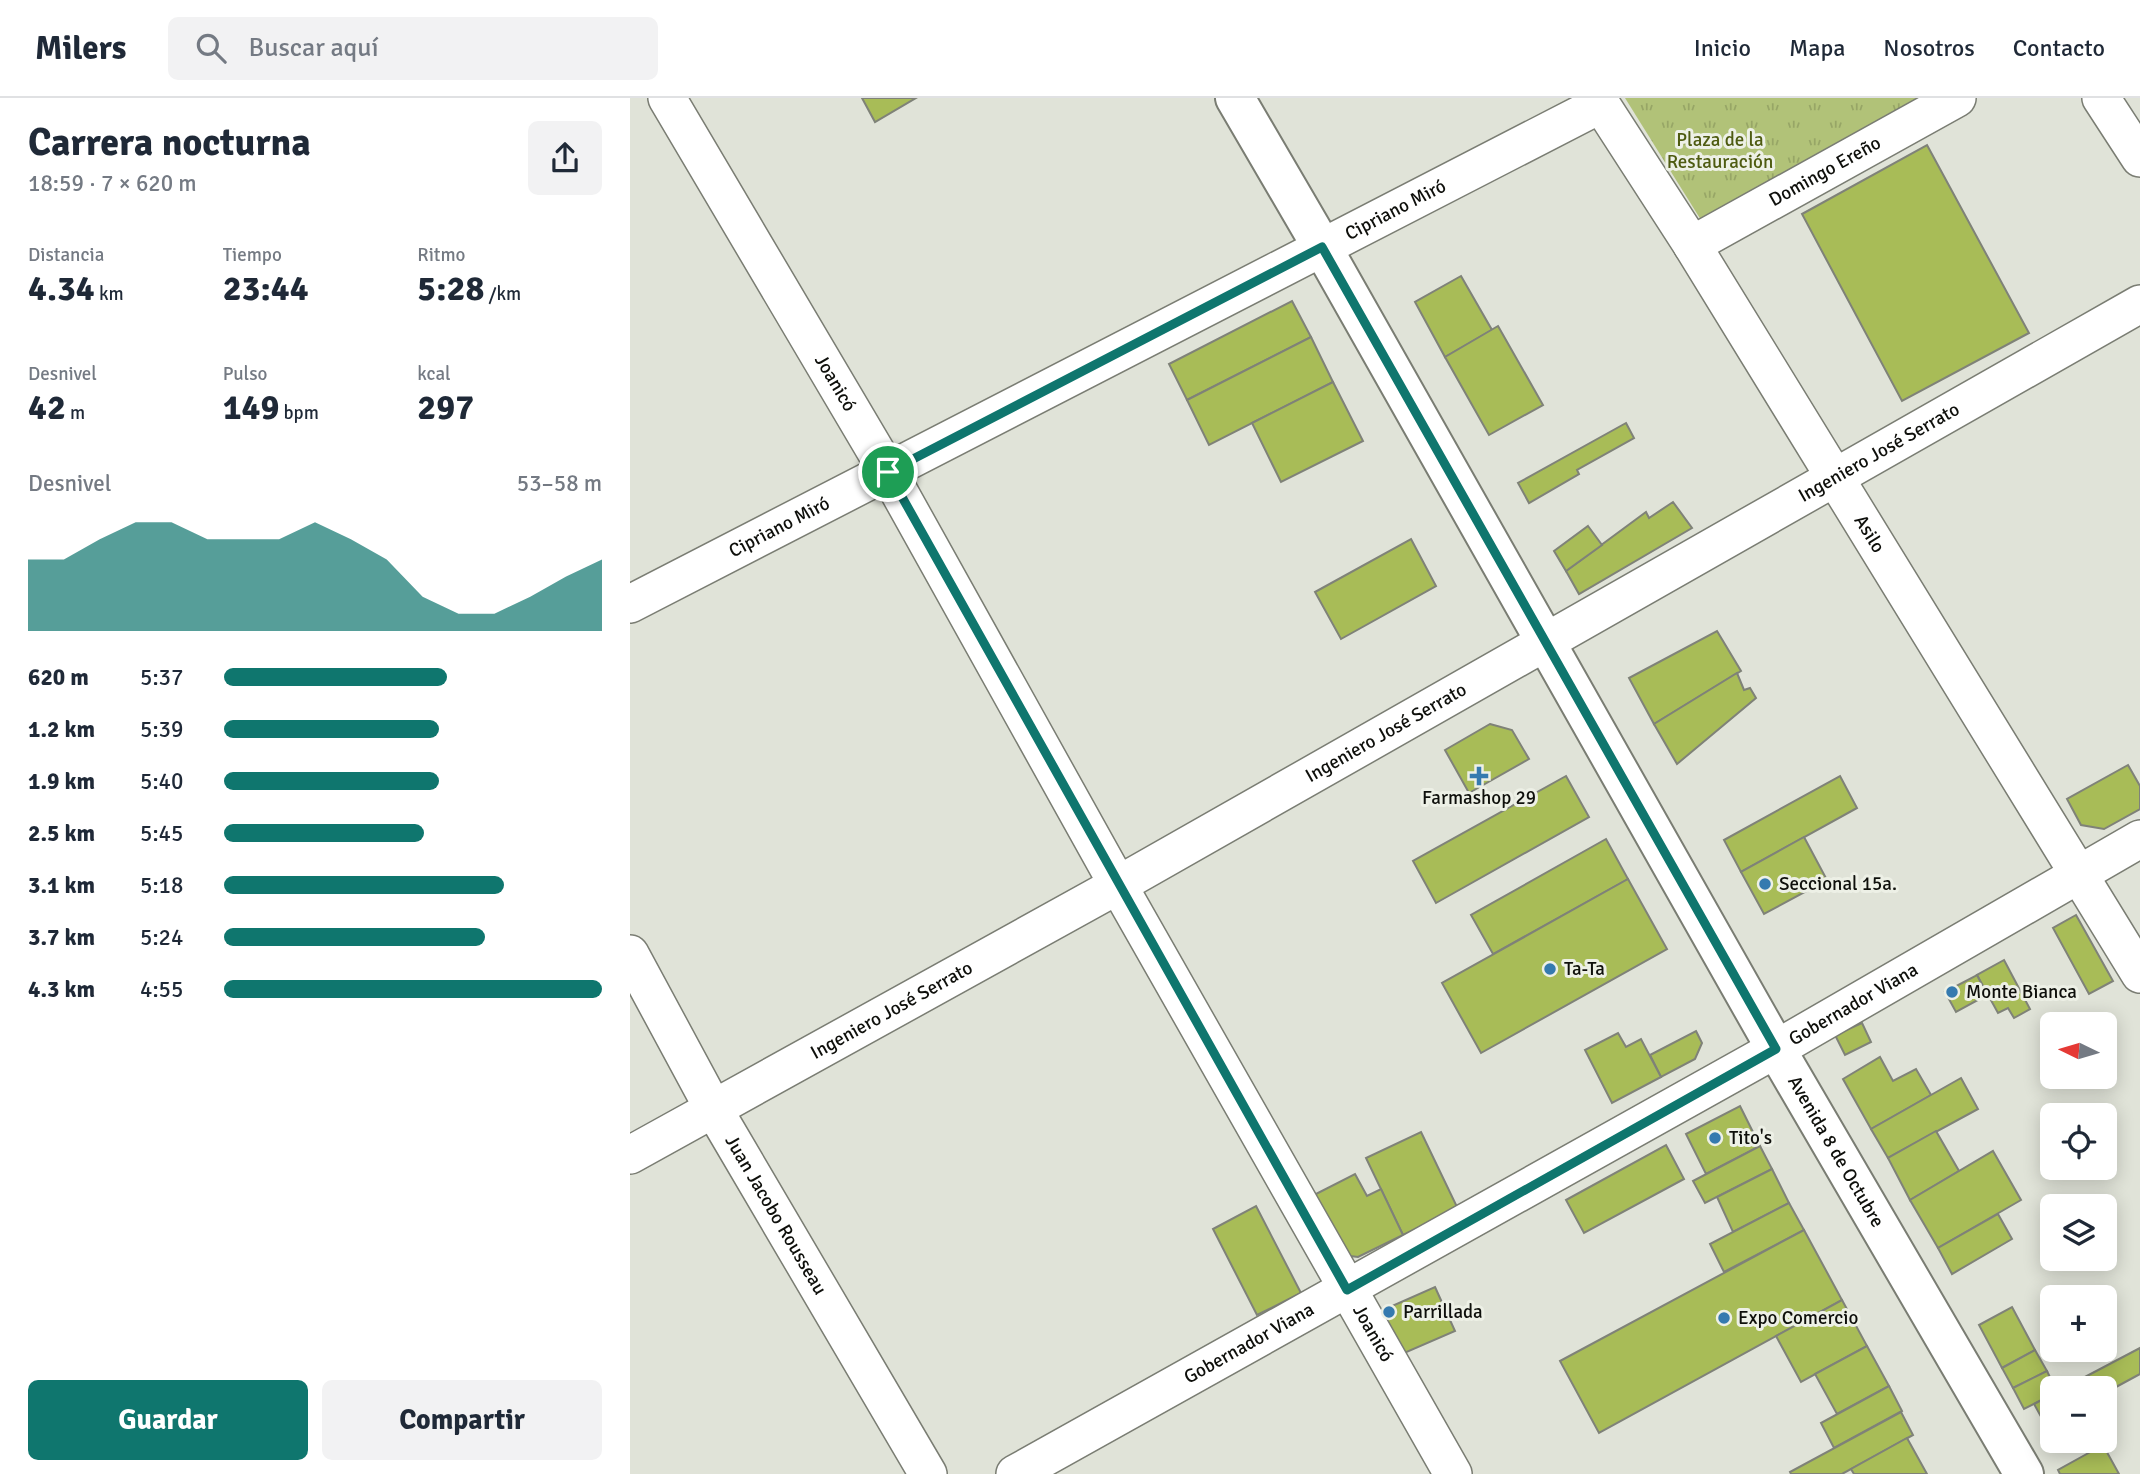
<!DOCTYPE html>
<html lang="es">
<head>
<meta charset="utf-8">
<style>
  body { margin:0; font-family:Signika,sans-serif; background:#f2f2f3; color:#1f2937; height:100vh; display:flex; flex-direction:column; font-size:26px; white-space:nowrap }
  * { box-sizing:border-box; margin:0 }
  p { font-size:23px; color:#747a83 }
  .icon { flex:none; width:38px; height:38px; fill:none; stroke:currentColor; stroke-width:2; stroke-linecap:round; stroke-linejoin:round }
  .map { position:relative; flex:1; overflow:hidden }
  .sheet { display:flex; flex-direction:column; background:#fff; width:630px }
  .sheet>* { flex:none }
  .needle { width:46px; rotate:275deg }
  .fabs { position:absolute; left:1410px; top:914px; display:grid; gap:14px }
  .fabs a { display:grid; place-items:center; width:77px; height:77px; border-radius:10px; background:#fff; box-shadow:0 4px 18px #0003; font-size:35px }
  .pin { position:absolute; display:grid; place-items:center; width:60px; height:60px; color:#fff; margin:-30px; border:4px solid #fff; border-radius:50%; box-shadow:0 2px 7px #0007 }
  .round { display:grid; place-items:center; flex:none; width:74px; height:74px; border-radius:10px; background:#f2f2f3 }
  .overview { display:flex; align-items:center; justify-content:space-between; height:119px; padding:0 28px }
  h1 { font-size:38px; font-weight:700; line-height:52px }
  .figures { display:grid; grid-template-columns:repeat(3,1fr); gap:10px; height:119px; padding:7px 28px }
  .figures div { display:grid; align-content:center }
  .figures b { font-size:35px; font-weight:700 }
  .figures small { font-size:19px; font-weight:400 }
  .figures p { font-size:19px }
  .chart { height:196px; padding:14px 28px }
  .chart p { display:flex; justify-content:space-between }
  .chart svg { width:100%; height:126px; margin-top:7px; fill:#0f766e; opacity:.7 }
  .cta { display:flex; gap:14px; margin-top:auto; padding:14px 28px }
  .cta a { flex:1; height:80px; border-radius:10px; background:#0f766e; color:#fff; font-size:28px; font-weight:700; line-height:80px; text-align:center }
  .cta a+a { background:#f2f2f3; color:#1f2937 }
  ul { padding:0 28px; list-style:none; font-size:23px }
  li { display:grid; grid-template-columns:112px 84px 1fr; align-items:center; height:52px }
  li i { height:18px; border-radius:9px; background:#0f766e }
  header { display:flex; align-items:center; gap:42px; box-sizing:border-box; height:98px; padding:0 35px; background:#fff; border-bottom:2px solid #e0e1e3 }
  header strong { font-size:33px }
  nav { display:flex; gap:38px; margin-inline-start:auto; font-size:24px }
  .search { width:490px; height:63px; background:#f2f2f3; display:flex; align-items:center; gap:18px; box-sizing:border-box; padding:0 24px; border-radius:10px; color:#747a83; font-size:26px }
  main { display:flex; flex:1; min-height:0 }
  .map>svg:first-child { display:block }
</style>
</head>
<body>
<header>
<strong>Milers</strong>
<div class="search"><svg class="icon" aria-label="search" viewBox="0 0 24 24"><circle cx="10" cy="10" r="6"/><path d="M15 15l6 6"/></svg>Buscar aquí</div>
<nav><a>Inicio</a><a>Mapa</a><a>Nosotros</a><a>Contacto</a></nav>
</header>
<main>
<section class="sheet">
<div class="overview"><div><h1>Carrera nocturna</h1><p>18:59 · 7 × 620 m</p></div><a class="round"><svg class="icon" aria-label="share" viewBox="0 0 24 24"><path d="M12 15V3M7 8l5-5 5 5M5 13v7h14v-7"/></svg></a></div>
<div class="figures">
<div><p>Distancia</p><b>4.34<small> km</small></b></div>
<div><p>Tiempo</p><b>23:44</b></div>
<div><p>Ritmo</p><b>5:28<small> /km</small></b></div>
</div>
<div class="figures">
<div><p>Desnivel</p><b>42<small> m</small></b></div>
<div><p>Pulso</p><b>149<small> bpm</small></b></div>
<div><p>kcal</p><b>297</b></div>
</div>
<div class="chart"><p><span>Desnivel</span>53–58 m</p>
<svg viewBox="0 0 160 44" preserveAspectRatio="none"><path d="M0 44V19L10 19L20 12L30 6L40 6L50 12L60 12L70 12L80 6L90 12L100 19L110 32L120 38L130 38L140 32L150 25L160 19V44z"/></svg>
</div>
<ul>
<li><b>620 m</b>5:37<i style="width:59%"></i></li>
<li><b>1.2 km</b>5:39<i style="width:57%"></i></li>
<li><b>1.9 km</b>5:40<i style="width:57%"></i></li>
<li><b>2.5 km</b>5:45<i style="width:53%"></i></li>
<li><b>3.1 km</b>5:18<i style="width:74%"></i></li>
<li><b>3.7 km</b>5:24<i style="width:69%"></i></li>
<li><b>4.3 km</b>4:55<i style="width:100%"></i></li>
</ul>
<div class="cta"><a>Guardar</a><a>Compartir</a></div>
</section>
<div class="map">
<svg width="1510" height="1376" viewBox="0 0 1510 1376">
  <defs>
    <pattern id="park-tufts" width="24" height="20" patternUnits="userSpaceOnUse" patternTransform="scale(1.75)"><rect width="24" height="20" fill="#b1c278"/><path d="M3 7l-1-3M5 7V3M7 7l1-3M15 17l-1-3M17 17v-4M19 17l1-3" fill="none" stroke="#97a666"/></pattern>
  </defs>
  <rect width="100%" height="100%" fill="#e0e3d8"/>
  <polygon fill="url(#park-tufts)" points="995,0 1288,0 1071,122"/>
  <g fill="#a8bc57" stroke="#7f8278" stroke-width="2">
    <polygon points="232,0 286,0 245,24"/>
    <polygon points="1297,47 1399,235 1272,303 1172,116"/>
    <polygon points="831,178 862,232 815,259 785,204"/>
    <polygon points="662,203 681,239 557,302 539,266"/>
    <polygon points="868,228 913,307 859,337 815,259"/>
    <polygon points="681,239 703,284 579,347 557,302"/>
    <polygon points="703,284 733,343 651,384 622,325"/>
    <polygon points="996,325 1004,340 947,372 949,376 899,405 888,385"/>
    <polygon points="1043,404 1062,430 949,496 936,473 1016,414 1019,420"/>
    <polygon points="958,428 972,447 936,473 924,453"/>
    <polygon points="781,441 806,488 711,541 685,494"/>
    <polygon points="1087,533 1111,573 1024,626 999,580"/>
    <polygon points="1107,575 1114,592 1120,590 1126,600 1047,666 1024,626"/>
    <polygon points="860,626 882,632 899,661 839,695 815,652"/>
    <polygon points="1498,667 1510,688 1510,711 1474,731 1451,727 1437,701"/>
    <polygon points="936,678 959,719 806,805 783,763"/>
    <polygon points="1210,678 1227,710 1111,774 1094,742"/>
    <polygon points="1174,739 1197,782 1134,816 1111,774"/>
    <polygon points="976,741 998,781 863,856 841,817"/>
    <polygon points="998,781 1037,851 851,955 812,885"/>
    <polygon points="1446,817 1483,883 1459,896 1423,830"/>
    <polygon points="1374,862 1400,911 1384,920 1378,910 1368,915 1347,877"/>
    <polygon points="1347,877 1357,897 1326,914 1315,894"/>
    <polygon points="1232,925 1241,944 1215,957 1205,937"/>
    <polygon points="1066,933 1072,945 1065,961 1031,979 1020,957"/>
    <polygon points="988,935 996,949 1011,941 1031,979 982,1005 955,952"/>
    <polygon points="1250,959 1263,983 1286,971 1301,997 1241,1031 1213,981"/>
    <polygon points="1331,980 1348,1011 1258,1060 1241,1031"/>
    <polygon points="1110,1008 1130,1048 1076,1076 1056,1036"/>
    <polygon points="1306,1033 1329,1073 1280,1102 1258,1060"/>
    <polygon points="791,1034 828,1111 773,1137 736,1060"/>
    <polygon points="1036,1047 1054,1081 954,1135 936,1102"/>
    <polygon points="1130,1048 1142,1071 1075,1105 1063,1083"/>
    <polygon points="1363,1053 1391,1102 1308,1150 1280,1102"/>
    <polygon points="1142,1071 1159,1105 1103,1134 1087,1099"/>
    <polygon points="725,1076 737,1098 751,1091 773,1137 728,1159 712,1157 682,1098"/>
    <polygon points="1159,1105 1174,1132 1094,1174 1080,1146"/>
    <polygon points="626,1108 671,1195 627,1217 583,1131"/>
    <polygon points="1368,1116 1382,1141 1322,1176 1308,1150"/>
    <polygon points="1174,1132 1212,1202 969,1335 930,1263"/>
    <polygon points="805,1189 825,1233 772,1256 753,1212"/>
    <polygon points="1212,1202 1237,1248 1171,1284 1146,1238"/>
    <polygon points="1382,1209 1405,1252 1372,1270 1349,1227"/>
    <polygon points="1237,1248 1259,1288 1207,1316 1185,1276"/>
    <polygon points="1510,1250 1510,1276 1475,1295 1475,1290 1434,1290"/>
    <polygon points="1405,1252 1417,1273 1383,1290 1372,1270"/>
    <polygon points="1417,1273 1425,1290 1423,1290 1423,1296 1394,1311 1383,1290"/>
    <polygon points="1259,1288 1272,1313 1204,1350 1191,1325"/>
    <polygon points="1423,1296 1423,1322 1415,1326 1404,1306"/>
    <polygon points="1271,1314 1283,1337 1212,1376 1161,1376 1160,1374"/>
    <polygon points="1277,1340 1297,1376 1224,1376 1221,1371"/>
    <polygon points="1473,1347 1489,1376 1430,1376 1428,1372"/>
  </g>
  <g fill="none" stroke-linecap="round" stroke-linejoin="round">
    <defs>
      <g id="minor">
        <path id="s1" d="M37 0 258 374 488 787 823 1376"/>
        <path id="s2" d="M967 0 1062 147 1510 876"/>
        <polyline points="1471,0 1510,60"/>
        <path id="s3" d="M1062 147 1327 0"/>
        <path id="s4" d="M0 506 971 6"/>
        <path id="s5" d="M0 856 83 1010 298 1376"/>
        <path id="s6" d="M0 1057 488 787 1510 206"/>
        <path id="s7" d="M385 1376 1146 951 1510 741"/>
      </g>
      <g id="major">
        <path id="s8" d="M605 0 692 149 1146 951 1394 1376"/>
      </g>
    </defs>
    <use href="#minor" stroke="#7a7d73" stroke-width="40"/>
    <use href="#major" stroke="#7a7d73" stroke-width="42"/>
    <use href="#minor" stroke="#fff" stroke-width="37"/>
    <use href="#major" stroke="#fff" stroke-width="38"/>
  </g>
  <g fill="none" stroke-linecap="round" stroke-linejoin="round">
    <defs>
      <polygon id="route" points="692,149 1146,951 717,1192 258,374"/>
    </defs>
    <use href="#route" stroke="#fff" stroke-width="14"/>
    <use href="#route" stroke="#0f766e" stroke-width="9"/>
  </g>
  <g fill="#357aaf" stroke="#edf0e6" stroke-width="2.5">
    <path d="M845.5 667.5h7v7h7v7h-7v7h-7v-7h-7v-7h7z"/>
    <circle cx="1135" cy="786" r="7"/>
    <circle cx="920" cy="871" r="7"/>
    <circle cx="1322" cy="894" r="7"/>
    <circle cx="1085" cy="1040" r="7"/>
    <circle cx="759" cy="1214" r="7"/>
    <circle cx="1094" cy="1220" r="7"/>
  </g>
  <g text-anchor="middle" dominant-baseline="central" stroke-width="6" stroke-linejoin="round" paint-order="stroke">
    <g font-size="19" fill="#4e5b11" stroke="#edf0e6">
      <text x="1090" y="42">Plaza de la<tspan x="1090" dy="22">Restauración</tspan></text>
    </g>
    <g font-size="19" fill="#0e0f0b" stroke="#edf0e6">
      <text stroke="none"><textPath href="#s3" startOffset="152">Domingo Ereño</textPath></text>
      <text stroke="none"><textPath href="#s4" startOffset="861">Cipriano Miró</textPath></text>
      <text stroke="none"><textPath href="#s1" startOffset="331">Joanicó</textPath></text>
      <text stroke="none"><textPath href="#s6" startOffset="1433">Ingeniero José Serrato</textPath></text>
      <text stroke="none"><textPath href="#s4" startOffset="168">Cipriano Miró</textPath></text>
      <text stroke="none"><textPath href="#s2" startOffset="514">Asilo</textPath></text>
      <text stroke="none"><textPath href="#s6" startOffset="866">Ingeniero José Serrato</textPath></text>
      <text stroke="none"><textPath href="#s7" startOffset="961">Gobernador Viana</textPath></text>
      <text stroke="none"><textPath href="#s6" startOffset="299">Ingeniero José Serrato</textPath></text>
      <text stroke="none"><textPath href="#s8" startOffset="1213">Avenida 8 de Octubre</textPath></text>
      <text stroke="none"><textPath href="#s5" startOffset="299">Juan Jacobo Rousseau</textPath></text>
      <text stroke="none"><textPath href="#s1" startOffset="1423">Joanicó</textPath></text>
      <text stroke="none"><textPath href="#s7" startOffset="268">Gobernador Viana</textPath></text>
    </g>
    <g font-size="19" fill="#0e0f0b" stroke="#edf0e6" text-anchor="start">
      <text x="849" y="700" text-anchor="middle">Farmashop 29</text>
      <text x="1149" y="786">Seccional 15a.</text>
      <text x="934" y="871">Ta-Ta</text>
      <text x="1336" y="894">Monte Bianca</text>
      <text x="1099" y="1040">Tito's</text>
      <text x="773" y="1214">Parrillada</text>
      <text x="1108" y="1220">Expo Comercio</text>
    </g>
  </g>
</svg>
<div class="fabs">
<a><svg class="needle" viewBox="-14 -14 28 28"><path d="M0-13l5 13h-10z" fill="#e53935"/><path d="M0 13l5-13h-10z" fill="#747a83"/></svg></a>
<a><svg class="icon" aria-label="locate" viewBox="0 0 24 24"><circle cx="12" cy="12" r="6"/><path d="M12 2v4M12 18v4M2 12h4M18 12h4"/></svg></a>
<a><svg class="icon" aria-label="layers" viewBox="0 0 24 24"><path d="M12 4l9 5-9 5-9-5zM3 14l9 5 9-5"/></svg></a>
<a>+</a>
<a>−</a>
</div>
<div class="pin" style="left:258px;top:374px;background:#1e9e55"><svg class="icon" aria-label="arrive" viewBox="0 0 24 24"><path d="M6 21V4h12l-3 4 3 4H6"/></svg></div>
</div>
</main>
</body>
</html>
